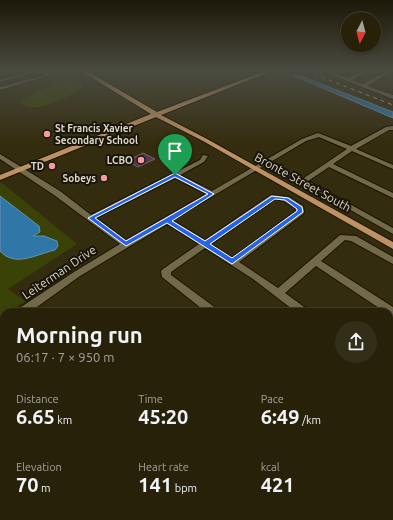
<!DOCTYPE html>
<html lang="en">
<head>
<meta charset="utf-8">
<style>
  body { margin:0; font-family:Ubuntu,sans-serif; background:#332e18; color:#f1f3f6; height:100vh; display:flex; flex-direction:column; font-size:15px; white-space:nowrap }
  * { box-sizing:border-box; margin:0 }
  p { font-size:13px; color:#a4a39c }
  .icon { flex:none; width:22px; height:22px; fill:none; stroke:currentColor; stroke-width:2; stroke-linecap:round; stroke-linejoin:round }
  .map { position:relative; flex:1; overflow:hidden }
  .panel { position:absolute; left:0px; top:308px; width:393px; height:212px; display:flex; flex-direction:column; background:#27210a; border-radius:12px 12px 0 0; box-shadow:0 2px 6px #0003,0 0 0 1px #433e2b }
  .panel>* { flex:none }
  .needle { width:26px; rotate:186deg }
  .fabs { position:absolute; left:341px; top:12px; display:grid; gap:8px }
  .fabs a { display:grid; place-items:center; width:40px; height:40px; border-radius:50%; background:#27210a; box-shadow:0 2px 6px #0003,0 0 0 1px #433e2b; font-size:20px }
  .pin { position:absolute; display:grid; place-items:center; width:34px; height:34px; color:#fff; margin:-41px -17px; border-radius:50% 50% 50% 0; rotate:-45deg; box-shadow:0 0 4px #0007 }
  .pin .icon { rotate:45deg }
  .round { display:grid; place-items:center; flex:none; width:42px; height:42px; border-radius:21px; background:#332e18 }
  .summary { display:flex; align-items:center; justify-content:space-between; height:68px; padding:0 16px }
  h1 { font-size:22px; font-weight:700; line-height:30px }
  .stats { display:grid; grid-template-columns:repeat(3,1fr); gap:6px; height:68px; padding:4px 16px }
  .stats div { display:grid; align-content:center }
  .stats b { font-size:20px; font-weight:700 }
  .stats small { font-size:11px; font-weight:400 }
  .stats p { font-size:11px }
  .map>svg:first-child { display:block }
</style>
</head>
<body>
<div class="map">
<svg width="393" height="520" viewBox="0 0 393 520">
  <rect width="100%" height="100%" fill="#342c0e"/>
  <g fill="#3b4207">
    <path d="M65 81 76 82 82 84 83 87C70 97 36 115 21 104V101L23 99 55 83Z"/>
    <polygon points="0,183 2,183 77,244 8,289 25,301 9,312 4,312 4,316 0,318 0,251 4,255 54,250 44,236 33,236 39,226 0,196"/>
  </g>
  <g fill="#3076a7" stroke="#6493b1">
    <polygon points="299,75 393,112 393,118 294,76"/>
    <path d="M0 196 39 226 40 232 33 236H44L57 241 58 246 55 250C37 254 15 268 0 251Z"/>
  </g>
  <polygon fill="#523a4e" stroke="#785e73" points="143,153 155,159 138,167 127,161"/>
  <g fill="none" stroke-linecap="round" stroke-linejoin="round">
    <defs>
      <g id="minor">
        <polygon points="6,71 14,71 0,75 0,73"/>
        <polygon points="32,71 40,71 0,82 0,80"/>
        <polygon points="41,71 46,71 50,75 0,90 0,87 45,75"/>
        <polygon points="322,71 329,71 348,78 362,71 368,71 352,80 363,84 387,71 393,71 367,86 393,95 393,99"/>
        <path d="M393 126V130H389L356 149 393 165V169L352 151 333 164 393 193V198L329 167 308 181 393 228V234L301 182V180L347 149 319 137 306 141 172 220 205 240 271 195 289 197 303 206 304 212 303 214 239 262 278 288 340 235 356 236 393 257V264L351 241 345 240 321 261 393 307V316L389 315V312H385L316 266 285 293 307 309 308 312H296L253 279 205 248 171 272V275L217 309 218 312H206L162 277 161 271 163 269 199 244 167 224 80 276 30 312H17L18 309 74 272 120 244 54 195 0 159V154L60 191 91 215 200 160 203 155 208 156 204 162 180 175 212 191 302 139 318 133 351 146 386 127ZM175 178 206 194 126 240 96 218ZM275 199 284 201 296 209V211L232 258 211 244Z"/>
        <polygon points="4,320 4,330 0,331 0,321"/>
        <polygon points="389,373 393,374 393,386 389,385"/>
        <polygon points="4,391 4,404 0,406 0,393"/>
        <polygon points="393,429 393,443 389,445 389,431"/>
        <polygon points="4,487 4,503 0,504 0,488"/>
        <polygon points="24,516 40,516 42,520 26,520"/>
        <polygon points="113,516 131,516 129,520 111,520"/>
        <polygon points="161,516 177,516 179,520 163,520"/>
      </g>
      <polygon id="major" points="81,71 87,71 157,112 265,71 272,71 161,115 207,139 393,242 393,249 203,141 156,117 0,180 0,175 151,114"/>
    </defs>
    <use href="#minor" stroke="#1b1400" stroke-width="2"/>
    <use href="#major" stroke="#1b1400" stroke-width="2"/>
    <use href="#minor" fill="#71694a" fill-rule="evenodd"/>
    <use href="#major" fill="#bd9164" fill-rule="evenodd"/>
    <polyline stroke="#c8c2b1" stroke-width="1" stroke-dasharray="4 4" stroke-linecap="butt" points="306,71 393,105"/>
  </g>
  <linearGradient id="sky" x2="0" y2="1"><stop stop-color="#1d1808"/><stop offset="0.49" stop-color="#4a4b41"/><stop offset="1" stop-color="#4a4b41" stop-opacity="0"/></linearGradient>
  <rect width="393" height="144" fill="url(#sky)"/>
  <path fill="#2563eb" stroke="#fff" fill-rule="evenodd" d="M175 173 214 194 172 221 205 241 272 196 288 198 302 207 303 212 232 264 167 223 126 246 88 218ZM175 177 208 194 126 241 95 218ZM275 199 285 200 297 209V211L232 258 210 244Z"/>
  <g fill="#f49aa3" stroke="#181408" stroke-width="1.5">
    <circle cx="47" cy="134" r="4"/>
    <circle cx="141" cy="160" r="4"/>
    <circle cx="52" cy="166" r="4"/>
    <circle cx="104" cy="178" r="4"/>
  </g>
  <g text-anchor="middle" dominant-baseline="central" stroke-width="4" stroke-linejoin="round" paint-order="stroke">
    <g font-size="10" font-weight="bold" fill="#dcd7c7" stroke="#181408" text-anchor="end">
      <text x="55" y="128" text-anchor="start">St Francis Xavier<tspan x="55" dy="12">Secondary School</tspan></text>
      <text x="133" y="160">LCBO</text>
      <text x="44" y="166">TD</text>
      <text x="96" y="178">Sobeys</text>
    </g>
    <g font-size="12" fill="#dcd7c7" stroke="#181408">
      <text transform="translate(303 182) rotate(29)">Bronte Street South</text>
      <text transform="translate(59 272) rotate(-34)">Leiterman Drive</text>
    </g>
  </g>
</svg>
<div class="fabs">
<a><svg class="needle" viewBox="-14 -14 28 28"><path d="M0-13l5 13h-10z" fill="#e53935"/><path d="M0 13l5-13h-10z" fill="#a4a39c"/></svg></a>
</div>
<div class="pin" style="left:175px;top:175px;background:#1e9e55"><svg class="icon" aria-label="arrive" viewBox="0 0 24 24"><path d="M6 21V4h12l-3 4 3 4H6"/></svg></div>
<section class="panel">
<div class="summary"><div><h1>Morning run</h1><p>06:17 · 7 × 950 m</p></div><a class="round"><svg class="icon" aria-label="share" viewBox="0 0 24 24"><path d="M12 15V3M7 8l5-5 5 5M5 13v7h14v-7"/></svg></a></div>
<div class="stats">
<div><p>Distance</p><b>6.65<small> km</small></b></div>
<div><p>Time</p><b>45:20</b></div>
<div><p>Pace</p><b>6:49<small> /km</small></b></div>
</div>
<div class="stats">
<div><p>Elevation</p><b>70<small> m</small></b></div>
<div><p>Heart rate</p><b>141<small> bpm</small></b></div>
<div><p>kcal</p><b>421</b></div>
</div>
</section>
</div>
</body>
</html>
